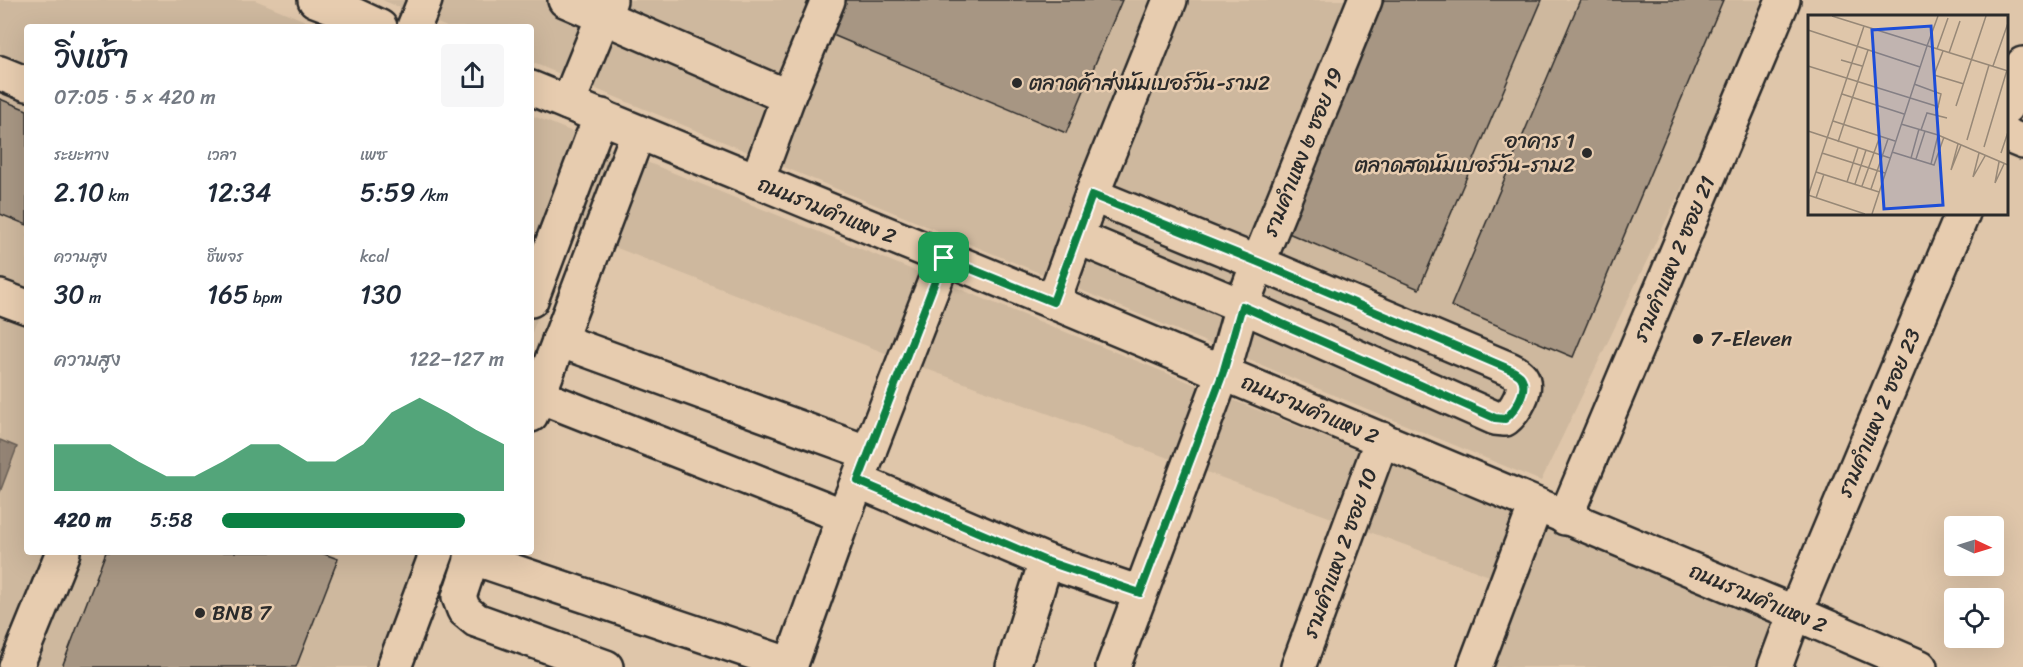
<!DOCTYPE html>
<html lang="th">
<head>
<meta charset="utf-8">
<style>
  body { margin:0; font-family:Sriracha,"Playpen Sans Thai",sans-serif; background:#f6f6f7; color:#1f2937; height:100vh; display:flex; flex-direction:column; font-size:22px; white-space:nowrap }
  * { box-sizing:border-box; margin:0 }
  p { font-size:20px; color:#747a83 }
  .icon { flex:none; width:33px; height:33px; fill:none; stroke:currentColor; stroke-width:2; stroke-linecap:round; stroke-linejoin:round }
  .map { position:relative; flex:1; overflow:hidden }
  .side { position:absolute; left:24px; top:24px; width:510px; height:531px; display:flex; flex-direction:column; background:#fff; border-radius:6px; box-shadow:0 6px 24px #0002 }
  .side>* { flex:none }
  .needle { width:39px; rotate:94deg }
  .fabs { position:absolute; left:1944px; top:516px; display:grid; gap:12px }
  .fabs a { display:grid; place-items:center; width:60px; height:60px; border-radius:6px; background:#fff; box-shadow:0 6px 24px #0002; font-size:30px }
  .pin { position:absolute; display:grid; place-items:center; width:51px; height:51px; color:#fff; margin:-26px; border-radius:12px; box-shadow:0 3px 9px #0006 }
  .round { display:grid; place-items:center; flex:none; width:63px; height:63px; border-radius:6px; background:#f6f6f7 }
  .overview { display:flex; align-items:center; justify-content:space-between; height:102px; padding:0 30px }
  h1 { font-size:33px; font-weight:600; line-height:45px }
  .metrics { display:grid; grid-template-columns:repeat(3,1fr); gap:9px; height:102px; padding:6px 30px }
  .metrics div { display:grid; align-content:center }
  .metrics b { font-size:26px; font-weight:600 }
  .metrics small { font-size:16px; font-weight:400 }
  .metrics p { font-size:16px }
  .chart { height:168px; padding:12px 30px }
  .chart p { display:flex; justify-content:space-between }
  .chart svg { width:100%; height:108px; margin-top:6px; fill:#0b8043; opacity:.7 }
  ul { padding:0 30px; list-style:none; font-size:20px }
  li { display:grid; grid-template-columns:96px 72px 1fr; align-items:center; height:45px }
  li i { height:15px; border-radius:8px; background:#0b8043 }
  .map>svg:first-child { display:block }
</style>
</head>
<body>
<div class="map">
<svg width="2023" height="667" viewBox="0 0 2023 667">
  <rect width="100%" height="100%" fill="#dfc6aa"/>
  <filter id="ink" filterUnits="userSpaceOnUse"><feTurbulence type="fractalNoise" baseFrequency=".0167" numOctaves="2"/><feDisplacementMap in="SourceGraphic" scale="12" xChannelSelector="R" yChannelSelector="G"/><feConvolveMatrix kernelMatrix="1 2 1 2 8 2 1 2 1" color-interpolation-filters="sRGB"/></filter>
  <g filter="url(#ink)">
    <g fill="#ceb89e">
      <polygon points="0,0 255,0 320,27 27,27 27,552 450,552 407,667 0,667"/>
      <polygon points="382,0 1772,0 1541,481 531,62 531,27 447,27"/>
      <polygon points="531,115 1775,620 1758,667 1491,667 1522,588 921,367 571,230 531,335"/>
    </g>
    <polygon fill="#948474" stroke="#6a6057" stroke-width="1.5" points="0,440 17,447 0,492"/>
    <g fill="#a79683" stroke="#2b2b2b" stroke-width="1.5">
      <polygon points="842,0 1122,0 1066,133 828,33"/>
      <polygon points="1384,0 1542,0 1419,289 1286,232"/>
      <polygon points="1580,0 1723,0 1573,357 1451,306"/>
      <polygon points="0,99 27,110 27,225 0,214"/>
      <polygon points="106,552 319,552 338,559 296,667 62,667"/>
    </g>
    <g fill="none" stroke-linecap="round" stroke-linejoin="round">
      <defs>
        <g id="minor">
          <polyline points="565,0 788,97"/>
          <polyline points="414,27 425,0"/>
          <polyline points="0,73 27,84"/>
          <polyline points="568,103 610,0"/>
          <polyline points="2006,135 2023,142"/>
          <polyline points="757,181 788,97 828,0"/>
          <path d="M1077 237 1242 306 1495 418 1505 419C1515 411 1529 389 1521 377 1518 373 1513 371 1509 369L1258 263 1092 195"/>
          <polyline points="0,297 27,307"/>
          <polyline points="531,300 592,138 602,116"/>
          <polyline points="1053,302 1093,192 1170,0"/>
          <polyline points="559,340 869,453"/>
          <polyline points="539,396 844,516"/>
          <polyline points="531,415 638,133"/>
          <polyline points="858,481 1046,561 1013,667"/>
          <polyline points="1565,518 1783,0"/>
          <polyline points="474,552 459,597 464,610 476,620 606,667"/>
          <polyline points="471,557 791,665"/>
          <polyline points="1046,561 1140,593"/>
          <polyline points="1795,613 1920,667"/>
          <polyline points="16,667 63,552"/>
          <polyline points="394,667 437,552"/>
          <polyline points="790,667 844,516 944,258"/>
          <polyline points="1113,667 1223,373 1242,306 1258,263 1365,0"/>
          <polyline points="1298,667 1382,439"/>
          <polyline points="1475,667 1536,505"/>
        </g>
        <g id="major">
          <polyline points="315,0 352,14 380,27"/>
          <polyline points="531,88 1053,302 1795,613"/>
          <polyline points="2006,107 2023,64"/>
          <polyline points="1775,667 1795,613 1963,213"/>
        </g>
      </defs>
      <use href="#minor" stroke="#2b2b2b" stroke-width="38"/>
      <use href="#major" stroke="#2b2b2b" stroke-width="38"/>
      <use href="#minor" stroke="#e7ccaf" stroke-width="33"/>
      <use href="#major" stroke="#e7ccaf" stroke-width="33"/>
    </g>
  </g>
  <g fill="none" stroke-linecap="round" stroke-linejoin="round" filter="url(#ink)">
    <defs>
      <path id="route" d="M1092 195 1258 262 1509 369C1513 371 1518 373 1521 377 1529 389 1515 411 1505 419L1495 418 1242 306 1223 373 1140 593 1046 561 858 481 944 258 1053 302Z"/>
    </defs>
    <use href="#route" stroke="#fff" stroke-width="12"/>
    <use href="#route" stroke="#0b8043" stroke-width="8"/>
  </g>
  <g fill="#2b2b2b" stroke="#e7ccaf" stroke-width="2">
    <circle cx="1017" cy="83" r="6"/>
    <circle cx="1587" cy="153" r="6"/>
    <circle cx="1698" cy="339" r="6"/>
    <circle cx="200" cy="613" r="6"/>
  </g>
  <g text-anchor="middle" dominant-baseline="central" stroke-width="5" stroke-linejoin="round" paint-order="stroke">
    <g font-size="21" fill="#2b2b2b" stroke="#e7ccaf" text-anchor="start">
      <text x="1029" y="83">ตลาดค้าส่งนัมเบอร์วัน-ราม2</text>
      <text x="1575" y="141" text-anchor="end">อาคาร 1<tspan x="1575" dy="24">ตลาดสดนัมเบอร์วัน-ราม2</tspan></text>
      <text x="1710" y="339">7-Eleven</text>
      <text x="212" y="613">BNB 7</text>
    </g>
    <g font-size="21" fill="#2b2b2b" stroke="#e7ccaf">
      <text transform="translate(1303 152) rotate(-68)">รามคำแหง ๒ ซอย 19</text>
      <text transform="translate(827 210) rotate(22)">ถนนรามคำแหง 2</text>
      <text transform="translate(1674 259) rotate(-67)">รามคำแหง 2 ซอย 21</text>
      <text transform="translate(1310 409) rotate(23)">ถนนรามคำแหง 2</text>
      <text transform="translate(1879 413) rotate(-67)">รามคำแหง 2 ซอย 23</text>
      <text transform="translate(1340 553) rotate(-70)">รามคำแหง 2 ซอย 10</text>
      <text transform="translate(1758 598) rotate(23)">ถนนรามคำแหง 2</text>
    </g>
  </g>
  <g transform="translate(1808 15)">
    <rect width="200" height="200" fill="#dfc6aa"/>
    <path fill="none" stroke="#978877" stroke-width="1.5" d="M24 1 200 56M0 15 112 52M119 31 130 1M129 34 140 3M135 36 126 60 156 69M141 38 152 6M33 45 54 51M0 51 131 92M185 51 200 8M106 69 133 79 128 100M34 79 96 99M148 91 178 1M25 106 87 126M93 109 130 120 200 150M113 115 119 98 139 103M0 116 82 143M159 125 181 50M30 127 60 35M150 129 143 155 153 130M176 132 199 55M84 137 126 150 136 122M14 138 77 158M171 138 165 162 177 141M193 138 200 117M103 143 111 114M108 144 117 116M191 147 187 168 196 149M123 149 130 120M8 157 71 177M39 167 50 133M47 169 58 135M54 171 72 121M63 174 80 124M0 180 57 199M0 181 56 11M8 183 16 159M64 199 119 31"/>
    <path fill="#1d4ed8" fill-opacity="0.15" stroke="#1d4ed8" stroke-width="3" d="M123 11 135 190 76 194 64 15Z"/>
    <rect width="200" height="200" fill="none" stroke="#2b2b2b" stroke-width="3"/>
  </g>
</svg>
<div class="fabs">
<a><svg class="needle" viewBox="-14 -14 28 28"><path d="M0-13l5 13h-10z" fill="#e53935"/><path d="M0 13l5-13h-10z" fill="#747a83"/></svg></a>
<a><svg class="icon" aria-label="locate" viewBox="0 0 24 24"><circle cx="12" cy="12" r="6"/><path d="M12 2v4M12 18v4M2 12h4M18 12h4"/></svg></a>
</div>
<div class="pin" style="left:944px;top:258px;background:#1e9e55"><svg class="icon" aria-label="arrive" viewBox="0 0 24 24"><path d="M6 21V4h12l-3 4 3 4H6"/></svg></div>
<section class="side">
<div class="overview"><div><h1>วิ่งเช้า</h1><p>07:05 · 5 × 420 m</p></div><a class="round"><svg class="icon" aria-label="share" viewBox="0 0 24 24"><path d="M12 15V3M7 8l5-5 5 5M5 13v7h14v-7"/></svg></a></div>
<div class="metrics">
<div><p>ระยะทาง</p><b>2.10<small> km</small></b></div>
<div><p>เวลา</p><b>12:34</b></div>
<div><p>เพซ</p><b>5:59<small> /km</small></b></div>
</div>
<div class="metrics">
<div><p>ความสูง</p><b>30<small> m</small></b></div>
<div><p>ชีพจร</p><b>165<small> bpm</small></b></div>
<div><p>kcal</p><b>130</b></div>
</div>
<div class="chart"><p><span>ความสูง</span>122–127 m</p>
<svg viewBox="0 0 160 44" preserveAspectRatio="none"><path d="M0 44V25L10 25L20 25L30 32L40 38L50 38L60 32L70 25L80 25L90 32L100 32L110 25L120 12L130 6L140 12L150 19L160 25V44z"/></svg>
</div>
<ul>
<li><b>420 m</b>5:58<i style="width:86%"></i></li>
</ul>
</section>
</div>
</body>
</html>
